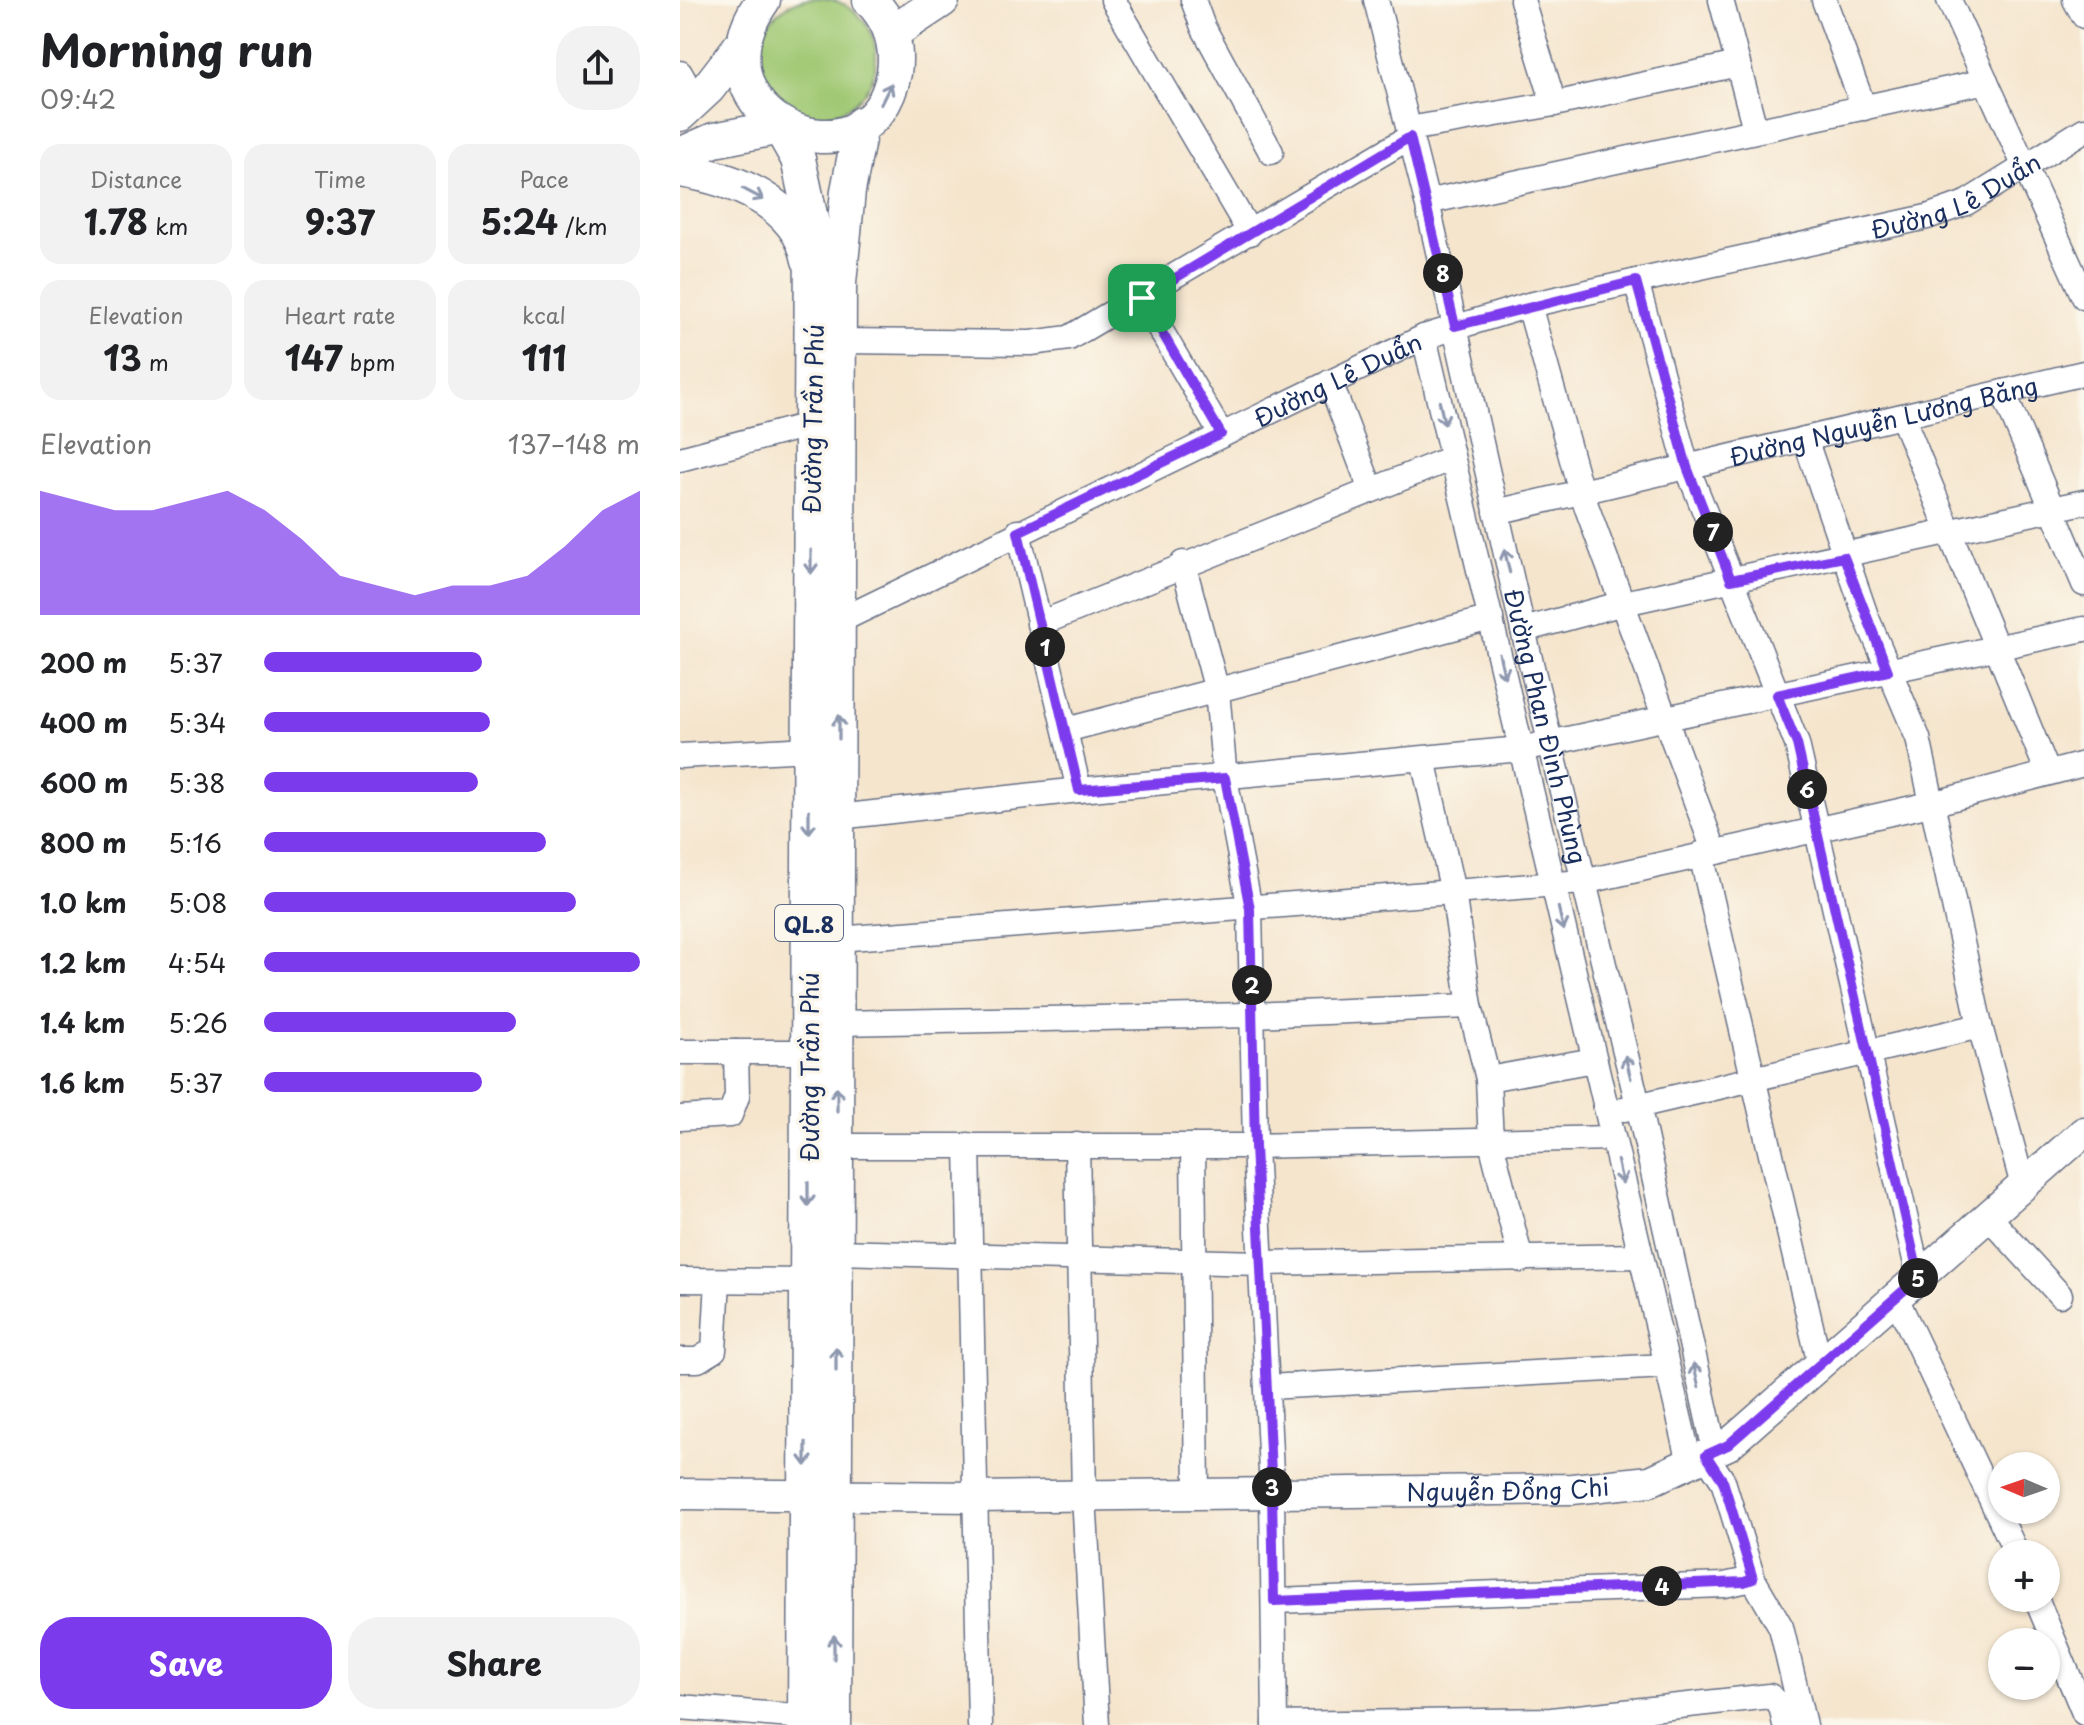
<!DOCTYPE html>
<html lang="en">
<head>
<meta charset="utf-8">
<style>
  body { margin:0; font-family:"Playpen Sans",sans-serif; background:#f2f2f2; color:#202124; height:100vh; display:flex; flex-direction:column; font-size:30px; white-space:nowrap }
  * { box-sizing:border-box; margin:0 }
  p { font-size:26px; color:#757577 }
  .icon { flex:none; width:44px; height:44px; fill:none; stroke:currentColor; stroke-width:2; stroke-linecap:round; stroke-linejoin:round }
  .map { position:relative; flex:1; overflow:hidden }
  .side { display:flex; flex-direction:column; background:#fff; width:680px }
  .side>* { flex:none }
  .needle { width:52px; rotate:272deg }
  .tools { position:absolute; left:1308px; top:1452px; display:grid; gap:16px }
  .tools a { display:grid; place-items:center; width:72px; height:72px; border-radius:50%; background:#fff; box-shadow:0 2px 6px #0004; font-size:40px }
  .pin { position:absolute; display:grid; place-items:center; width:68px; height:68px; color:#fff; margin:-34px; border-radius:16px; box-shadow:0 4px 12px #0006 }
  .km { position:absolute; width:40px; height:40px; margin:-20px; border-radius:50%; background:#222; color:#fff; font-size:22px; line-height:40px; text-align:center }
  .round { display:grid; place-items:center; flex:none; width:84px; height:84px; border-radius:32px; background:#f2f2f2 }
  .summary { display:flex; align-items:center; justify-content:space-between; height:136px; padding:0 40px }
  h1 { font-size:44px; font-weight:700; line-height:60px }
  .metrics { display:grid; grid-template-columns:repeat(3,1fr); gap:12px; height:136px; padding:8px 40px }
  .metrics div { display:grid; align-content:center; border-radius:20px; background:#f2f2f2; text-align:center }
  .metrics b { font-size:34px; font-weight:700 }
  .metrics small { font-size:22px; font-weight:400 }
  .metrics p { font-size:22px }
  .chart { height:224px; padding:16px 40px }
  .chart p { display:flex; justify-content:space-between }
  .chart svg { width:100%; height:144px; margin-top:8px; fill:#7c3aed; opacity:.7 }
  .cta { display:flex; gap:16px; margin-top:auto; padding:16px 40px }
  .cta a { flex:1; height:92px; border-radius:32px; background:#7c3aed; color:#fff; font-size:32px; font-weight:700; line-height:92px; text-align:center }
  .cta a+a { background:#f2f2f2; color:#202124 }
  ul { padding:0 40px; list-style:none; font-size:26px }
  li { display:grid; grid-template-columns:128px 96px 1fr; align-items:center; height:60px }
  li i { height:20px; border-radius:10px; background:#7c3aed }
  main { display:flex; flex:1; min-height:0 }
  .map>svg:first-child { display:block }
</style>
</head>
<body>
<main>
<section class="side">
<div class="summary"><div><h1>Morning run</h1><p>09:42</p></div><a class="round"><svg class="icon" aria-label="share" viewBox="0 0 24 24"><path d="M12 15V3M7 8l5-5 5 5M5 13v7h14v-7"/></svg></a></div>
<div class="metrics">
<div><p>Distance</p><b>1.78<small> km</small></b></div>
<div><p>Time</p><b>9:37</b></div>
<div><p>Pace</p><b>5:24<small> /km</small></b></div>
</div>
<div class="metrics">
<div><p>Elevation</p><b>13<small> m</small></b></div>
<div><p>Heart rate</p><b>147<small> bpm</small></b></div>
<div><p>kcal</p><b>111</b></div>
</div>
<div class="chart"><p><span>Elevation</span>137–148 m</p>
<svg viewBox="0 0 160 44" preserveAspectRatio="none"><path d="M0 44V6L10 9L20 12L30 12L40 9L50 6L60 12L70 21L80 32L90 35L100 38L110 35L120 35L130 32L140 23L150 12L160 6V44z"/></svg>
</div>
<ul>
<li><b>200 m</b>5:37<i style="width:58%"></i></li>
<li><b>400 m</b>5:34<i style="width:60%"></i></li>
<li><b>600 m</b>5:38<i style="width:57%"></i></li>
<li><b>800 m</b>5:16<i style="width:75%"></i></li>
<li><b>1.0 km</b>5:08<i style="width:83%"></i></li>
<li><b>1.2 km</b>4:54<i style="width:100%"></i></li>
<li><b>1.4 km</b>5:26<i style="width:67%"></i></li>
<li><b>1.6 km</b>5:37<i style="width:58%"></i></li>
</ul>
<div class="cta"><a>Save</a><a>Share</a></div>
</section>
<div class="map">
<svg width="1404" height="1725" viewBox="0 0 1404 1725">
  <rect width="100%" height="100%" fill="#fbf7ec"/>
  <filter id="ink" filterUnits="userSpaceOnUse"><feTurbulence type="fractalNoise" baseFrequency=".0125" numOctaves="2"/><feDisplacementMap in="SourceGraphic" scale="16" xChannelSelector="R" yChannelSelector="G"/><feConvolveMatrix kernelMatrix="1 2 1 2 8 2 1 2 1" color-interpolation-filters="sRGB"/></filter>
  <filter id="wash" filterUnits="userSpaceOnUse"><feTurbulence type="fractalNoise" baseFrequency=".006" numOctaves="4" result="noise"/><feDisplacementMap in="SourceGraphic" scale="32" xChannelSelector="R" yChannelSelector="G"/><feGaussianBlur stdDeviation="1.8" result="paint"/><feColorMatrix in="noise" values="0 0 0 0 0 0 0 0 0 0 0 0 0 0 0 0 0 1.4 0 .05"/><feComposite in="paint" operator="in"/></filter>
  <g filter="url(#wash)">
    <rect width="100%" height="100%" fill="#f5e5cd"/>
    <circle fill="#a1c974" stroke="#5e7c69" stroke-width="2" cx="137" cy="57" r="59"/>
  </g>
  <g filter="url(#ink)">
    <g fill="none" stroke-linecap="round" stroke-linejoin="round">
      <defs>
        <g id="minor">
          <polyline points="433,0 570,233"/>
          <polyline points="513,0 523,27 591,152"/>
          <path id="s1" d="M696 0 747 202 843 630 958 1105 1035 1451"/>
          <polyline points="842,0 874,104"/>
          <polyline points="1041,0 1075,129"/>
          <polyline points="1144,0 1184,108"/>
          <polyline points="1269,0 1404,297"/>
          <polyline points="1395,0 1404,16"/>
          <polyline points="0,73 15,100"/>
          <polyline points="729,129 874,104 1058,64"/>
          <polyline points="747,202 1306,81"/>
          <polyline points="956,281 1007,467 1117,744 1239,1277"/>
          <polyline points="462,298 541,434"/>
          <polyline points="849,305 901,492 1034,850"/>
          <polyline points="744,337 1010,1463"/>
          <polyline points="159,341 351,343 389,338 730,137"/>
          <polyline points="650,382 691,490"/>
          <polyline points="1323,392 1404,584"/>
          <polyline points="1222,416 1368,773"/>
          <polyline points="1125,439 1186,616 1238,738 1300,1026 1343,1186"/>
          <polyline points="0,459 132,424"/>
          <path id="s2" d="M816 512 1404 373"/>
          <polyline points="338,532 399,790"/>
          <polyline points="503,563 537,691 545,778 570,909 575,1146 592,1493 595,1725"/>
          <path id="s3" d="M159 621 744 337 849 305 1247 217 1286 203 1404 130"/>
          <polyline points="359,624 772,458"/>
          <polyline points="843,630 944,603 1404,502"/>
          <polyline points="386,730 811,618"/>
          <polyline points="0,756 130,749"/>
          <polyline points="743,759 773,892 790,1006 808,1079 811,1142 841,1260"/>
          <polyline points="158,817 399,790 841,749 1404,629"/>
          <polyline points="1021,854 1140,1365"/>
          <polyline points="157,939 903,882 1255,803 1404,764"/>
          <polyline points="157,1023 572,1015 790,1006"/>
          <polyline points="0,1052 129,1052"/>
          <polyline points="808,1079 914,1060"/>
          <polyline points="944,1109 1300,1026"/>
          <polyline points="0,1118 50,1115 57,1096 56,1052"/>
          <polyline points="288,1145 300,1725"/>
          <polyline points="397,1145 404,1496 417,1725"/>
          <polyline points="157,1146 575,1146 932,1138"/>
          <polyline points="513,1146 517,1494"/>
          <polyline points="1308,1216 1380,1295"/>
          <polyline points="156,1252 581,1263 960,1256"/>
          <polyline points="0,1280 127,1281"/>
          <polyline points="1216,1298 1337,1554"/>
          <polyline points="0,1360 18,1360 34,1350 38,1281"/>
          <polyline points="587,1387 986,1366"/>
          <polyline points="1026,1455 1043,1481 1073,1579 1101,1627 1124,1725"/>
          <polyline points="1356,1598 1404,1713"/>
          <polyline points="594,1601 1044,1585 1073,1579"/>
          <polyline points="0,1707 125,1717"/>
          <polyline points="595,1724 871,1720 1090,1696 1101,1706 1105,1725"/>
        </g>
        <g id="major">
          <path id="s4" d="M0 1494 297 1497 517 1494 892 1489 970 1481 1048 1445 1404 1132"/>
        </g>
        <g id="highway">
          <path d="M83 0C0 118 191 198 214 73 218 45 210 20 190 0"/>
          <polyline points="212,33 262,0"/>
          <polyline points="0,114 28,88 59,48"/>
          <polyline points="0,155 34,140 100,127 118,159 132,224 125,1725"/>
          <path d="M0 170C51 178 118 202 129 260"/>
          <polyline points="154,1725 159,283 168,191 181,124"/>
        </g>
      </defs>
      <use href="#minor" stroke="#676f85" stroke-width="27"/>
      <use href="#major" stroke="#676f85" stroke-width="33"/>
      <use href="#highway" stroke="#676f85" stroke-width="37"/>
      <use href="#minor" stroke="#fff" stroke-width="24"/>
      <use href="#major" stroke="#fff" stroke-width="30"/>
      <use href="#highway" stroke="#fff" stroke-width="34"/>
    </g>
    <defs><path id="oneway-shaft" d="M-6 0H5M1.5-3L5.5 0L1.5 3" fill="none" stroke-width="1.6" stroke-linecap="round" stroke-linejoin="round" transform="scale(2)"/></defs>
    <g stroke="#8d97ae">
      <use href="#oneway-shaft" transform="translate(206 94) rotate(-63)"/>
      <use href="#oneway-shaft" transform="translate(73 194) rotate(28)"/>
      <use href="#oneway-shaft" transform="translate(762 413) rotate(77)"/>
      <use href="#oneway-shaft" transform="translate(827 561) rotate(-103)"/>
      <use href="#oneway-shaft" transform="translate(131 562) rotate(90)"/>
      <use href="#oneway-shaft" transform="translate(822 666) rotate(77)"/>
      <use href="#oneway-shaft" transform="translate(159 727) rotate(-90)"/>
      <use href="#oneway-shaft" transform="translate(129 822) rotate(90)"/>
      <use href="#oneway-shaft" transform="translate(881 919) rotate(77)"/>
      <use href="#oneway-shaft" transform="translate(948 1067) rotate(-104)"/>
      <use href="#oneway-shaft" transform="translate(157 1099) rotate(-90)"/>
      <use href="#oneway-shaft" transform="translate(940 1172) rotate(77)"/>
      <use href="#oneway-shaft" transform="translate(128 1194) rotate(90)"/>
      <use href="#oneway-shaft" transform="translate(156 1359) rotate(-90)"/>
      <use href="#oneway-shaft" transform="translate(1016 1375) rotate(-103)"/>
      <use href="#oneway-shaft" transform="translate(126 1454) rotate(90)"/>
      <use href="#oneway-shaft" transform="translate(154 1647) rotate(-90)"/>
    </g>
  </g>
  <g fill="none" stroke-linecap="round" stroke-linejoin="round" filter="url(#ink)">
    <defs>
      <polygon id="route" points="730,137 775,326 956,281 1007,467 1051,580 1164,557 1208,671 1097,695 1117,744 1239,1277 1048,1445 1026,1455 1043,1481 1073,1579 1064,1582 594,1601 592,1493 575,1146 570,909 545,778 399,790 338,532 541,434 462,298"/>
    </defs>
    <use href="#route" stroke="#fff" stroke-width="16"/>
    <use href="#route" stroke="#7c3aed" stroke-width="10"/>
  </g>
  <g text-anchor="middle" dominant-baseline="central" stroke-width="7" stroke-linejoin="round" paint-order="stroke">
    <rect fill="#fbf7ec" stroke="#5e6b89" stroke-width="2" x="95" y="905" width="68" height="36" rx="6"/>
    <g font-size="22" font-weight="bold" fill="#1b2f5e">
      <text x="129" y="923">QL.8</text>
    </g>
    <g font-size="24" fill="#1b2f5e" stroke="#fbf7ec">
      <text stroke="none"><textPath href="#s3" startOffset="1202">Đường Lê Duẩn</textPath></text>
      <text stroke="none"><textPath href="#s3" startOffset="554">Đường Lê Duẩn</textPath></text>
      <text transform="translate(132 419) rotate(-89)">Đường Trần Phú</text>
      <text stroke="none"><textPath href="#s2" startOffset="398">Đường Nguyễn Lương Băng</textPath></text>
      <text stroke="none"><textPath href="#s1" startOffset="746">Đường Phan Đình Phùng</textPath></text>
      <text transform="translate(129 1067) rotate(-90)">Đường Trần Phú</text>
      <text stroke="none"><textPath href="#s4" startOffset="828">Nguyễn Đổng Chi</textPath></text>
    </g>
  </g>
</svg>
<div class="tools">
<a><svg class="needle" viewBox="-14 -14 28 28"><path d="M0-13l5 13h-10z" fill="#e53935"/><path d="M0 13l5-13h-10z" fill="#757577"/></svg></a>
<a>+</a>
<a>−</a>
</div>
<div class="pin" style="left:462px;top:298px;background:#1e9e55"><svg class="icon" aria-label="arrive" viewBox="0 0 24 24"><path d="M6 21V4h12l-3 4 3 4H6"/></svg></div>
<b class="km" style="left:365px;top:647px">1</b>
<b class="km" style="left:572px;top:985px">2</b>
<b class="km" style="left:592px;top:1487px">3</b>
<b class="km" style="left:982px;top:1586px">4</b>
<b class="km" style="left:1238px;top:1278px">5</b>
<b class="km" style="left:1127px;top:789px">6</b>
<b class="km" style="left:1033px;top:532px">7</b>
<b class="km" style="left:763px;top:273px">8</b>
</div>
</main>
</body>
</html>
